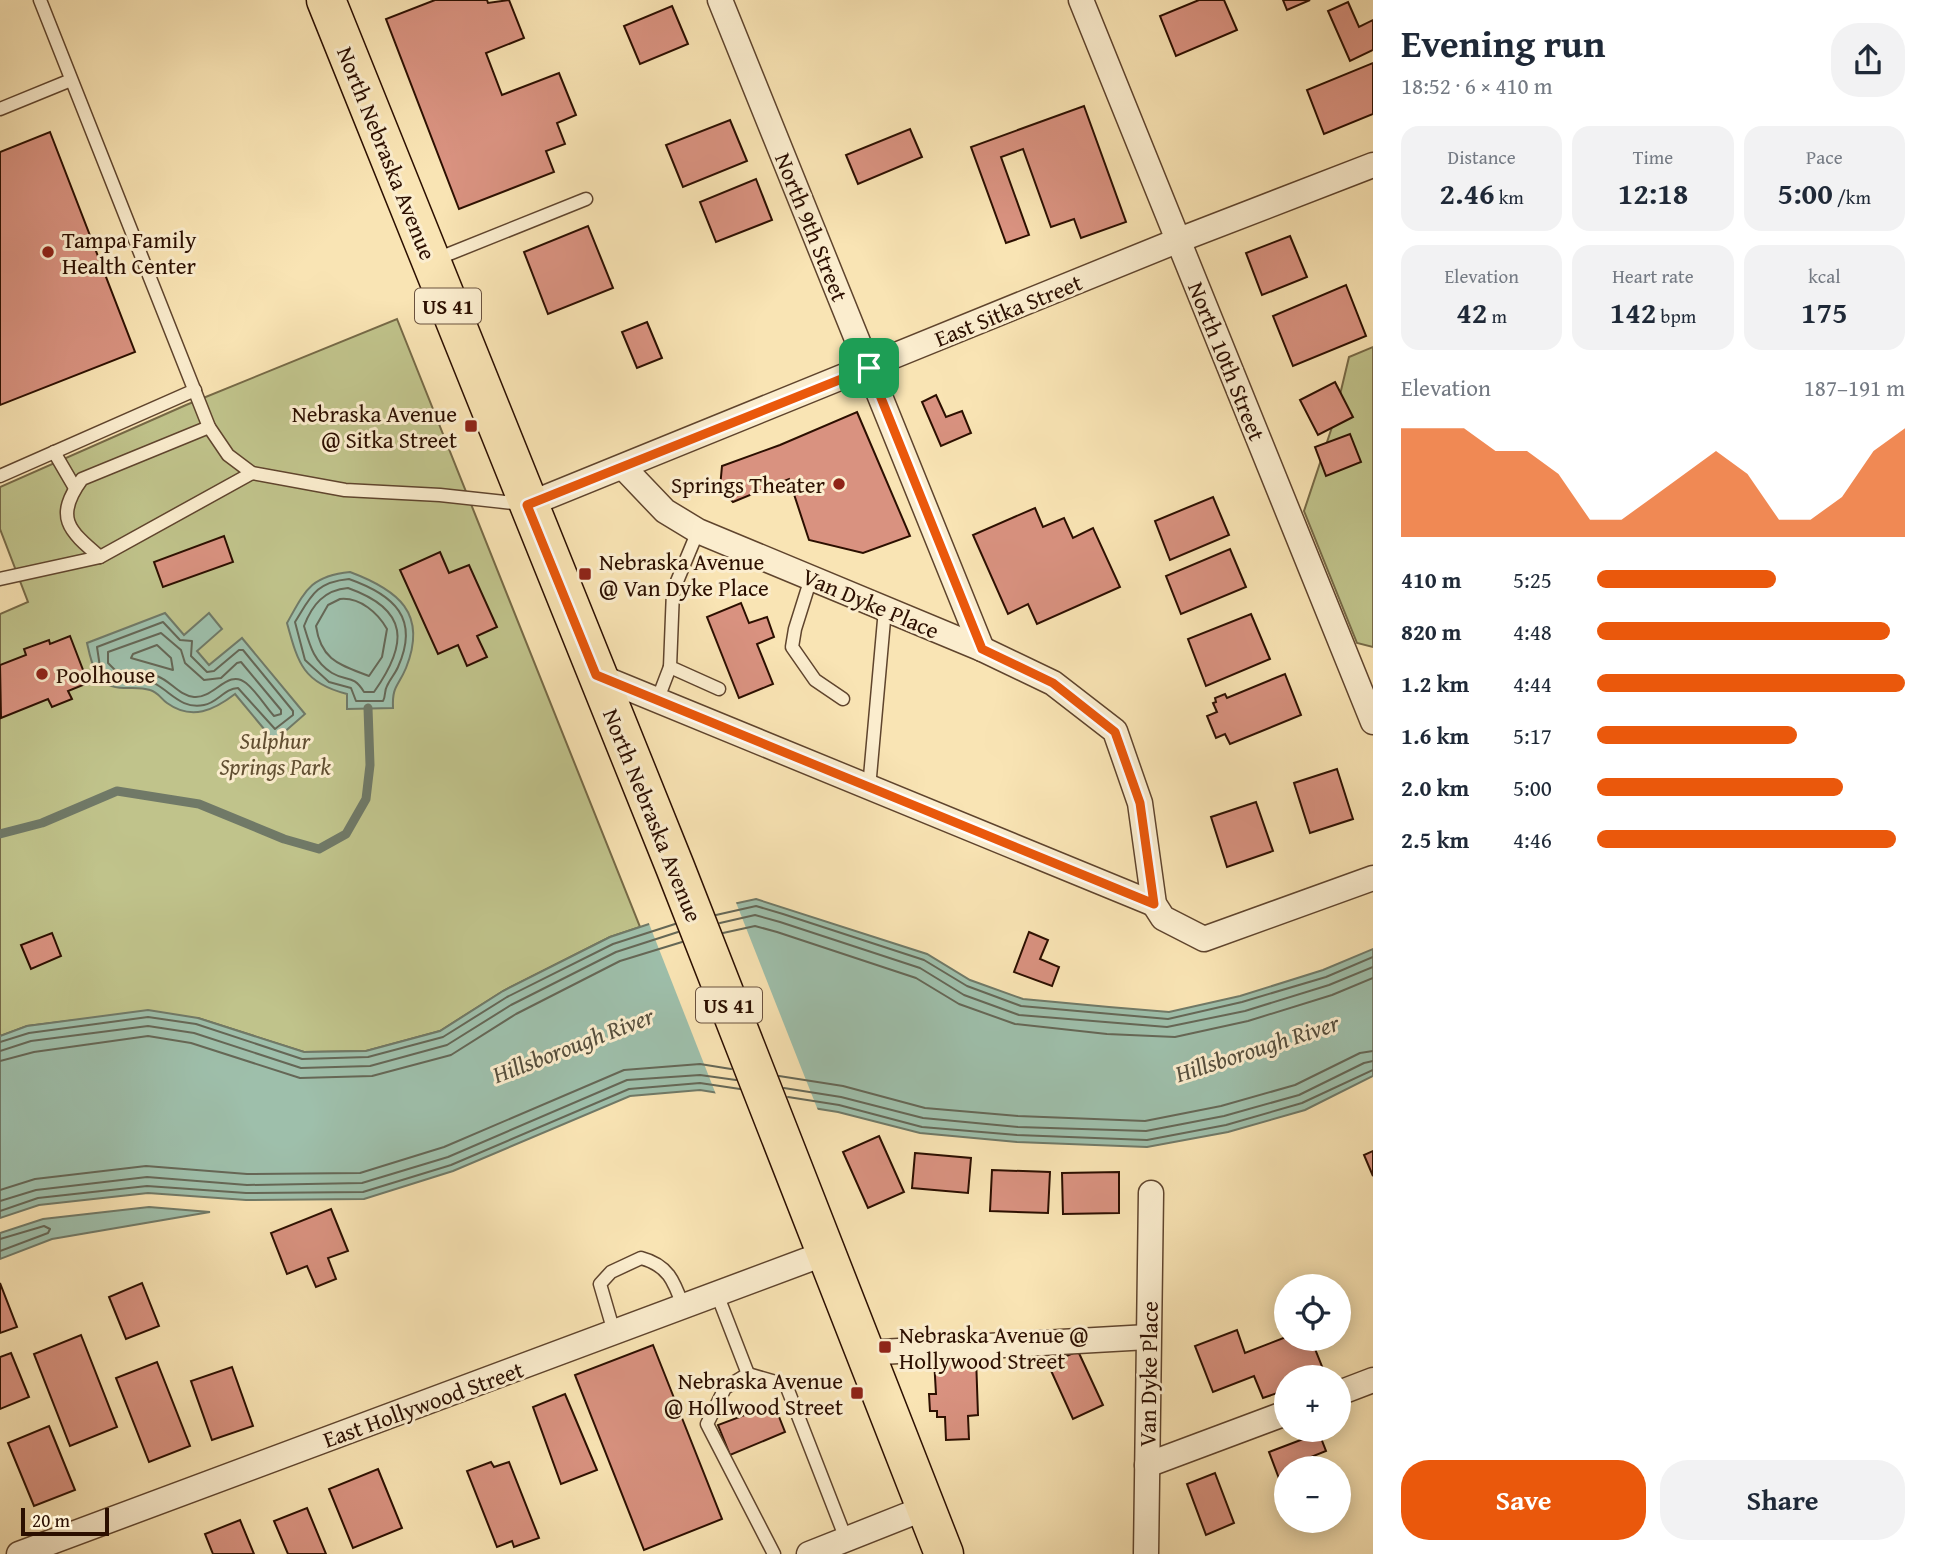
<!DOCTYPE html>
<html lang="en">
<head>
<meta charset="utf-8">
<style>
  body { margin:0; font-family:"Gentium Book Plus",serif; background:#f2f2f3; color:#1f2937; height:100vh; display:flex; flex-direction:column; font-size:26px; white-space:nowrap }
  * { box-sizing:border-box; margin:0 }
  p { font-size:23px; color:#747a83 }
  .icon { flex:none; width:38px; height:38px; fill:none; stroke:currentColor; stroke-width:2; stroke-linecap:round; stroke-linejoin:round }
  .map { position:relative; flex:1; overflow:hidden }
  .side { display:flex; flex-direction:column; background:#fff; width:560px }
  .side>* { flex:none }
  .controls { position:absolute; left:1274px; top:1274px; display:grid; gap:14px }
  .controls a { display:grid; place-items:center; width:77px; height:77px; border-radius:50%; background:#fff; box-shadow:0 4px 18px #0003; font-size:35px }
  .scale { position:absolute; left:21px; bottom:18px; width:88px; box-sizing:border-box; padding-left:7px; border:4px solid #2c0f00; border-top:0; font-size:19px; line-height:24px; white-space:nowrap; color:#2c0f00; -webkit-text-stroke:5px #fbedce; paint-order:stroke }
  .pin { position:absolute; display:grid; place-items:center; width:60px; height:60px; color:#fff; margin:-30px; border-radius:14px; box-shadow:0 4px 10px #0006 }
  .round { display:grid; place-items:center; flex:none; width:74px; height:74px; border-radius:28px; background:#f2f2f3 }
  .headline { display:flex; align-items:center; justify-content:space-between; height:119px; padding:0 28px }
  h1 { font-size:38px; font-weight:700; line-height:52px }
  .metrics { display:grid; grid-template-columns:repeat(3,1fr); gap:10px; height:119px; padding:7px 28px }
  .metrics div { display:grid; align-content:center; border-radius:18px; background:#f2f2f3; text-align:center }
  .metrics b { font-size:30px; font-weight:700 }
  .metrics small { font-size:19px; font-weight:400 }
  .metrics p { font-size:19px }
  .chart { height:196px; padding:14px 28px }
  .chart p { display:flex; justify-content:space-between }
  .chart svg { width:100%; height:126px; margin-top:7px; fill:#ea580c; opacity:.7 }
  .primary-button { display:flex; gap:14px; margin-top:auto; padding:14px 28px }
  .primary-button a { flex:1; height:80px; border-radius:28px; background:#ea580c; color:#fff; font-size:28px; font-weight:700; line-height:80px; text-align:center }
  .primary-button a+a { background:#f2f2f3; color:#1f2937 }
  ul { padding:0 28px; list-style:none; font-size:23px }
  li { display:grid; grid-template-columns:112px 84px 1fr; align-items:center; height:52px }
  li i { height:18px; border-radius:9px; background:#ea580c }
  main { display:flex; flex:1; min-height:0 }
  .map>svg:first-child { display:block }
</style>
</head>
<body>
<main>
<div class="map">
<svg width="1373" height="1554" viewBox="0 0 1373 1554">
  <rect width="100%" height="100%" fill="#f9e4b4"/>
  <filter id="stains"><feTurbulence type="fractalNoise" baseFrequency=".00286" numOctaves="4"/><feColorMatrix values="0 0 0 0 .2 0 0 0 0 .09 0 0 0 0 .02 0 0 0 .5 -.17"/></filter>
  <radialGradient id="worn" r=".72"><stop offset=".6" stop-color="#630" stop-opacity="0"/><stop offset="1" stop-color="#630" stop-opacity=".3"/></radialGradient>
  <g fill="#c0c38b" stroke="#766946" stroke-width="2">
    <polygon points="397,319 640,927 610,937 503,991 440,1031 366,1051 304,1052 198,1018 76,1020 27,1026 0,1036 0,614 28,602 0,529 0,487 186,405"/>
    <polygon points="1373,347 1373,647 1357,643 1304,511 1333,424 1349,357"/>
  </g>
  <g fill="#9ebfab" stroke="#707967" stroke-width="2">
    <path d="M350 572C398 590 428 613 406 668 398 687 392 686 393 708L347 709V694C303 683 298 663 287 623 305 591 310 576 350 572Z"/>
    <path d="M165 613 184 635 209 613 222 629 197 651 209 665 242 638 305 714 274 741 235 694C214 710 192 721 167 703 161 699 158 692 150 690 141 687 134 688 124 688 96 688 92 666 87 643Z"/>
    <polygon points="756,899 927,954 970,980 1023,999 1109,1007 1169,1012 1240,996 1323,970 1373,949 1373,1076 1305,1110 1228,1132 1147,1147 1017,1142 920,1133 838,1112 700,1090 630,1096 453,1171 364,1199 246,1200 148,1193 39,1205 0,1218 0,1036 27,1026 148,1010 198,1018 304,1052 366,1051 440,1031 503,991 610,937 664,919"/>
    <polygon points="149,1207 210,1212 52,1239 0,1259 0,1233 43,1219"/>
  </g>
  <polygon fill="#f9e4b4" points="735,900 819,1113 717,1097 648,921"/>
  <g fill="none" stroke-linecap="round" stroke-linejoin="round">
    <g stroke="#656756" stroke-width="2">
      <path d="M349 579C394 595 420 618 398 667 395 674 390 679 387 686 384 691 386 696 383 701H356L351 688 329 682 305 660 295 622C311 596 316 582 349 579Z"/>
      <path d="M348 588C410 610 408 644 374 692H364C353 674 347 682 332 673 314 662 310 646 304 626 312 605 324 590 348 588Z"/>
      <path d="M340 599C360 597 378 613 387 629L382 657 369 676C341 665 321 661 316 626L328 605Z"/>
      <path d="M163 622 180 640 192 641 191 656 207 672 214 671 239 650H243L293 711V715L275 729 238 688C225 688 217 703 204 705 184 709 174 696 159 686 145 676 126 682 110 678L100 667 97 647Z"/>
      <path d="M161 633 181 650 185 663 204 680 221 678 237 663 241 662 281 710V714L274 716C265 706 257 692 246 683 228 668 214 699 194 697 178 695 171 681 157 676 143 671 129 673 115 670L108 663V652Z"/>
      <polygon points="157,645 171,658 173,670 131,658 133,654"/>
      <polyline points="716,915 756,906 783,914 924,960 967,986 1021,1006 1168,1019 1242,1002 1326,977 1373,957"/>
      <polyline points="720,923 755,915 780,922 920,968 964,995 1019,1015 1167,1027 1245,1011 1329,985 1373,967"/>
      <polyline points="723,933 755,926 777,932 916,978 959,1004 1015,1024 1107,1034 1175,1037 1248,1021 1332,995 1373,978"/>
      <polyline points="0,1042 29,1033 148,1017 196,1024 302,1059 368,1057 443,1037 507,997 613,944 675,924"/>
      <polyline points="0,1051 31,1041 148,1026 194,1033 301,1068 370,1066 447,1045 511,1005 616,952 678,932"/>
      <polyline points="0,1061 34,1052 148,1036 191,1043 300,1078 372,1076 451,1055 516,1014 620,961 682,942"/>
      <polyline points="779,1076 843,1086 925,1108 1018,1116 1145,1121 1221,1106 1295,1085 1360,1053 1373,1051"/>
      <polyline points="784,1088 841,1097 923,1118 1018,1127 1146,1131 1224,1116 1299,1095 1364,1063 1373,1061"/>
      <polyline points="788,1097 839,1105 922,1127 1017,1135 1147,1140 1226,1125 1302,1103 1373,1070"/>
      <polyline points="0,1190 35,1179 146,1166 247,1174 360,1173 444,1147 624,1070 700,1064 731,1069"/>
      <polyline points="0,1201 36,1190 147,1177 247,1185 362,1183 448,1157 627,1080 700,1075 736,1080"/>
      <polyline points="0,1211 38,1198 147,1186 246,1193 363,1192 451,1165 629,1089 700,1083 740,1089"/>
      <polyline points="0,1239 44,1226 50,1229 48,1233 0,1251"/>
    </g>
    <polyline stroke="#707967" stroke-width="9" points="0,834 42,823 117,791 199,804 284,839 319,849 346,834 366,799 370,765 368,708"/>
  </g>
  <g fill="#d99280" stroke="#2c0f00" stroke-width="2">
    <polygon points="435,0 487,0 488,3 509,0 524,38 486,53 502,95 559,73 576,115 557,123 565,144 546,151 554,172 459,209 386,19"/>
    <polygon points="1199,0 1224,0 1237,30 1176,56 1160,16"/>
    <polygon points="1283,0 1310,0 1287,10"/>
    <polygon points="1348,2 1359,27 1373,20 1373,50 1350,61 1328,11"/>
    <polygon points="672,6 688,44 640,64 624,26"/>
    <polygon points="1373,63 1373,114 1324,134 1307,90"/>
    <polygon points="1084,106 1126,222 1081,238 1074,219 1051,227 1023,149 1001,157 1029,235 1006,243 971,147"/>
    <polygon points="730,120 747,161 683,187 666,145"/>
    <polygon points="910,129 922,157 858,184 846,155"/>
    <polygon points="50,132 135,352 0,405 0,152"/>
    <polygon points="756,179 772,220 716,242 700,202"/>
    <polygon points="588,226 613,288 548,314 524,252"/>
    <polygon points="1290,236 1307,277 1262,295 1246,253"/>
    <polygon points="1346,285 1366,336 1293,366 1273,316"/>
    <polygon points="647,322 662,358 637,368 622,332"/>
    <polygon points="1335,382 1353,417 1318,435 1300,400"/>
    <polygon points="936,395 946,417 962,411 971,433 941,446 922,402"/>
    <polygon points="857,412 910,536 863,553 809,540 789,479 733,502 720,488 722,466 780,445"/>
    <polygon points="1350,434 1361,462 1326,476 1315,447"/>
    <polygon points="1213,497 1229,535 1170,560 1155,521"/>
    <polygon points="1035,508 1043,527 1064,518 1073,538 1093,528 1120,587 1037,624 1028,604 1008,614 973,535"/>
    <polygon points="224,536 233,562 163,587 154,562"/>
    <polygon points="1230,549 1246,587 1181,614 1166,576"/>
    <polygon points="440,552 449,573 469,565 497,627 477,636 487,657 467,666 458,645 438,654 400,570"/>
    <polygon points="741,603 749,623 767,617 774,637 757,644 773,684 739,698 707,617"/>
    <polygon points="1251,614 1270,659 1206,686 1188,639"/>
    <polygon points="70,636 88,683 68,691 72,699 52,707 48,699 1,718 0,665 26,655 24,649 49,640 50,644"/>
    <polygon points="1285,674 1301,715 1230,744 1225,734 1216,738 1207,716 1217,712 1213,703 1216,702 1215,698 1225,694 1227,698"/>
    <polygon points="1337,769 1353,819 1310,833 1294,783"/>
    <polygon points="1256,802 1273,851 1227,867 1211,817"/>
    <polygon points="1029,932 1048,940 1040,959 1059,967 1052,986 1014,972"/>
    <polygon points="52,933 61,956 31,969 21,945"/>
    <polygon points="879,1136 904,1192 868,1208 843,1152"/>
    <polygon points="1373,1151 1373,1176 1364,1155"/>
    <polygon points="915,1153 971,1158 968,1193 912,1188"/>
    <polygon points="992,1170 1050,1172 1048,1213 990,1211"/>
    <polygon points="1119,1172 1119,1213 1063,1214 1062,1173"/>
    <polygon points="331,1209 348,1251 328,1258 336,1279 316,1287 307,1266 287,1274 271,1233"/>
    <polygon points="0,1283 17,1327 0,1333"/>
    <polygon points="142,1283 159,1326 126,1339 109,1297"/>
    <polygon points="1237,1330 1245,1353 1286,1337 1311,1339 1325,1374 1318,1377 1286,1377 1286,1390 1263,1398 1254,1376 1213,1392 1195,1346"/>
    <polygon points="81,1335 117,1427 70,1446 34,1354"/>
    <polygon points="653,1345 722,1519 644,1550 575,1375"/>
    <polygon points="1078,1351 1103,1405 1073,1419 1048,1364"/>
    <polygon points="11,1353 29,1397 0,1409 0,1357"/>
    <polygon points="976,1357 978,1415 968,1416 969,1439 946,1440 945,1417 937,1417 937,1411 930,1411 929,1394 936,1394 934,1359"/>
    <polygon points="157,1362 190,1446 149,1462 116,1378"/>
    <polygon points="232,1367 253,1426 212,1440 191,1381"/>
    <polygon points="565,1394 597,1470 561,1484 533,1407"/>
    <polygon points="774,1404 785,1432 730,1455 718,1425"/>
    <polygon points="49,1426 75,1490 34,1506 8,1443"/>
    <polygon points="1319,1433 1326,1451 1301,1461 1304,1468 1286,1468 1286,1488 1283,1489 1269,1452"/>
    <polygon points="491,1462 494,1467 509,1462 539,1538 514,1547 512,1541 497,1547 467,1471"/>
    <polygon points="378,1469 402,1528 353,1548 329,1489"/>
    <polygon points="1215,1473 1234,1523 1206,1535 1187,1484"/>
    <polygon points="307,1508 326,1554 288,1554 274,1521"/>
    <polygon points="240,1520 254,1554 213,1554 205,1534"/>
  </g>
  <g fill="none" stroke-linecap="round" stroke-linejoin="round">
    <defs>
      <g id="lane">
        <polyline points="40,0 209,427 228,455 252,473 345,490 440,495 523,504"/>
        <polyline points="0,109 71,80"/>
        <polyline points="434,260 586,199"/>
        <polyline points="54,452 75,488"/>
        <polyline points="0,476 195,390"/>
        <polyline points="698,531 673,591 670,667 719,689"/>
        <path d="M100 557C68 530 54 517 82 479L209 427"/>
        <polyline points="811,578 795,629 792,647 815,680 843,699"/>
        <polyline points="0,579 100,557 252,473"/>
        <polyline points="657,701 670,667"/>
        <polyline points="869,788 885,609"/>
        <polyline points="717,1294 748,1374 725,1388 707,1424 774,1554"/>
        <path d="M614 1332 600 1284 611 1272 641 1258C668 1265 674 1281 683 1306"/>
        <polyline points="748,1374 786,1385 846,1539"/>
      </g>
      <g id="street">
        <polyline points="720,0 982,649"/>
        <polyline points="1081,0 1373,722"/>
        <polyline points="623,467 665,511 698,531 982,649 1053,683 1115,731 1140,803 1154,904 1163,918 1204,939 1373,878"/>
        <polyline points="527,505 1179,240 1373,165"/>
        <polyline points="596,675 1154,904"/>
        <polyline points="863,1353 1148,1337"/>
        <polyline points="1339,1393 1373,1380"/>
        <polyline points="1147,1465 1286,1413"/>
        <polyline points="19,1554 826,1253"/>
        <polyline points="809,1554 925,1508"/>
        <polyline points="1146,1554 1151,1193"/>
      </g>
      <polyline id="primary" points="326,0 675,867 944,1554"/>
    </defs>
    <use href="#lane" stroke="#5f442d" stroke-width="15"/>
    <use href="#street" stroke="#5f442d" stroke-width="27"/>
    <use href="#primary" stroke="#2c0f00" stroke-width="41"/>
    <use href="#lane" stroke="#fbedce" stroke-width="12"/>
    <use href="#street" stroke="#fbedce" stroke-width="24"/>
    <use href="#primary" stroke="#f9e4b4" stroke-width="38"/>
  </g>
  <g fill="none" stroke-linecap="round" stroke-linejoin="round">
    <defs>
      <polygon id="route" points="869,368 982,649 1053,683 1115,732 1140,803 1154,904 596,675 527,505"/>
    </defs>
    <use href="#route" stroke="#fff" stroke-width="14"/>
    <use href="#route" stroke="#ea580c" stroke-width="9"/>
  </g>
  <g fill="#8f2418" stroke="#fbedce" stroke-width="2.5">
    <circle cx="48" cy="252" r="7"/>
    <rect x="464" y="419" width="14" height="14" rx="3.5"/>
    <circle cx="839" cy="484" r="7"/>
    <rect x="578" y="567" width="14" height="14" rx="3.5"/>
    <circle cx="42" cy="674" r="7"/>
    <rect x="878" y="1340" width="14" height="14" rx="3.5"/>
    <rect x="850" y="1386" width="14" height="14" rx="3.5"/>
  </g>
  <g text-anchor="middle" dominant-baseline="central" stroke-width="6" stroke-linejoin="round" paint-order="stroke">
    <g fill="#fbedce" stroke="#6a523e" stroke-width="2">
      <rect x="415" y="288.5" width="66" height="35" rx="5"/>
      <rect x="696" y="987.5" width="66" height="35" rx="5"/>
    </g>
    <g font-size="21" font-weight="bold" fill="#2c0f00">
      <text x="448" y="306">US 41</text>
      <text x="729" y="1005">US 41</text>
    </g>
    <g font-size="23" fill="#2c0f00" stroke="#fbedce">
      <text transform="translate(387 153) rotate(68)">North Nebraska Avenue</text>
      <text transform="translate(812 227) rotate(68)">North 9th Street</text>
      <text transform="translate(1008 310) rotate(-22)">East Sitka Street</text>
      <text transform="translate(1227 361) rotate(68)">North 10th Street</text>
      <text transform="translate(871 603) rotate(23)">Van Dyke Place</text>
      <text transform="translate(653 815) rotate(68)">North Nebraska Avenue</text>
      <text transform="translate(1148 1374) rotate(-89)">Van Dyke Place</text>
      <text transform="translate(423 1404) rotate(-20)">East Hollywood Street</text>
    </g>
    <g font-size="23" fill="#2c0f00" stroke="#fbedce" text-anchor="start">
      <text x="62" y="239">Tampa Family<tspan x="62" dy="26">Health Center</tspan></text>
      <text x="457" y="413" text-anchor="end">Nebraska Avenue<tspan x="457" dy="26">@ Sitka Street</tspan></text>
      <text x="825" y="484" text-anchor="end">Springs Theater</text>
      <text x="599" y="561">Nebraska Avenue<tspan x="599" dy="26">@ Van Dyke Place</tspan></text>
      <text x="56" y="674">Poolhouse</text>
      <text x="899" y="1334">Nebraska Avenue @<tspan x="899" dy="26">Hollywood Street</tspan></text>
      <text x="843" y="1380" text-anchor="end">Nebraska Avenue<tspan x="843" dy="26">@ Hollwood Street</tspan></text>
    </g>
    <g font-size="23" font-style="italic" fill="#604e31" stroke="#fbedce">
      <text x="275" y="740">Sulphur<tspan x="275" dy="26">Springs Park</tspan></text>
    </g>
    <g font-size="24" font-style="italic" fill="#544d3c" stroke="#fbedce">
      <text transform="translate(573 1045) rotate(-21)">Hillsborough River</text>
      <text transform="translate(1257 1048) rotate(-18)">Hillsborough River</text>
    </g>
  </g>
  <rect width="100%" height="100%" filter="url(#stains)"/>
  <rect width="100%" height="100%" fill="url(#worn)"/>
</svg>
<div class="controls">
<a><svg class="icon" aria-label="locate" viewBox="0 0 24 24"><circle cx="12" cy="12" r="6"/><path d="M12 2v4M12 18v4M2 12h4M18 12h4"/></svg></a>
<a>+</a>
<a>−</a>
</div>
<div class="scale">20 m</div>
<div class="pin" style="left:869px;top:368px;background:#1e9e55"><svg class="icon" aria-label="arrive" viewBox="0 0 24 24"><path d="M6 21V4h12l-3 4 3 4H6"/></svg></div>
</div>
<section class="side">
<div class="headline"><div><h1>Evening run</h1><p>18:52 · 6 × 410 m</p></div><a class="round"><svg class="icon" aria-label="share" viewBox="0 0 24 24"><path d="M12 15V3M7 8l5-5 5 5M5 13v7h14v-7"/></svg></a></div>
<div class="metrics">
<div><p>Distance</p><b>2.46<small> km</small></b></div>
<div><p>Time</p><b>12:18</b></div>
<div><p>Pace</p><b>5:00<small> /km</small></b></div>
</div>
<div class="metrics">
<div><p>Elevation</p><b>42<small> m</small></b></div>
<div><p>Heart rate</p><b>142<small> bpm</small></b></div>
<div><p>kcal</p><b>175</b></div>
</div>
<div class="chart"><p><span>Elevation</span>187–191 m</p>
<svg viewBox="0 0 160 44" preserveAspectRatio="none"><path d="M0 44V6L10 6L20 6L30 14L40 14L50 22L60 38L70 38L80 30L90 22L100 14L110 22L120 38L130 38L140 30L150 14L160 6V44z"/></svg>
</div>
<ul>
<li><b>410 m</b>5:25<i style="width:58%"></i></li>
<li><b>820 m</b>4:48<i style="width:95%"></i></li>
<li><b>1.2 km</b>4:44<i style="width:100%"></i></li>
<li><b>1.6 km</b>5:17<i style="width:65%"></i></li>
<li><b>2.0 km</b>5:00<i style="width:80%"></i></li>
<li><b>2.5 km</b>4:46<i style="width:97%"></i></li>
</ul>
<div class="primary-button"><a>Save</a><a>Share</a></div>
</section>
</main>
</body>
</html>
